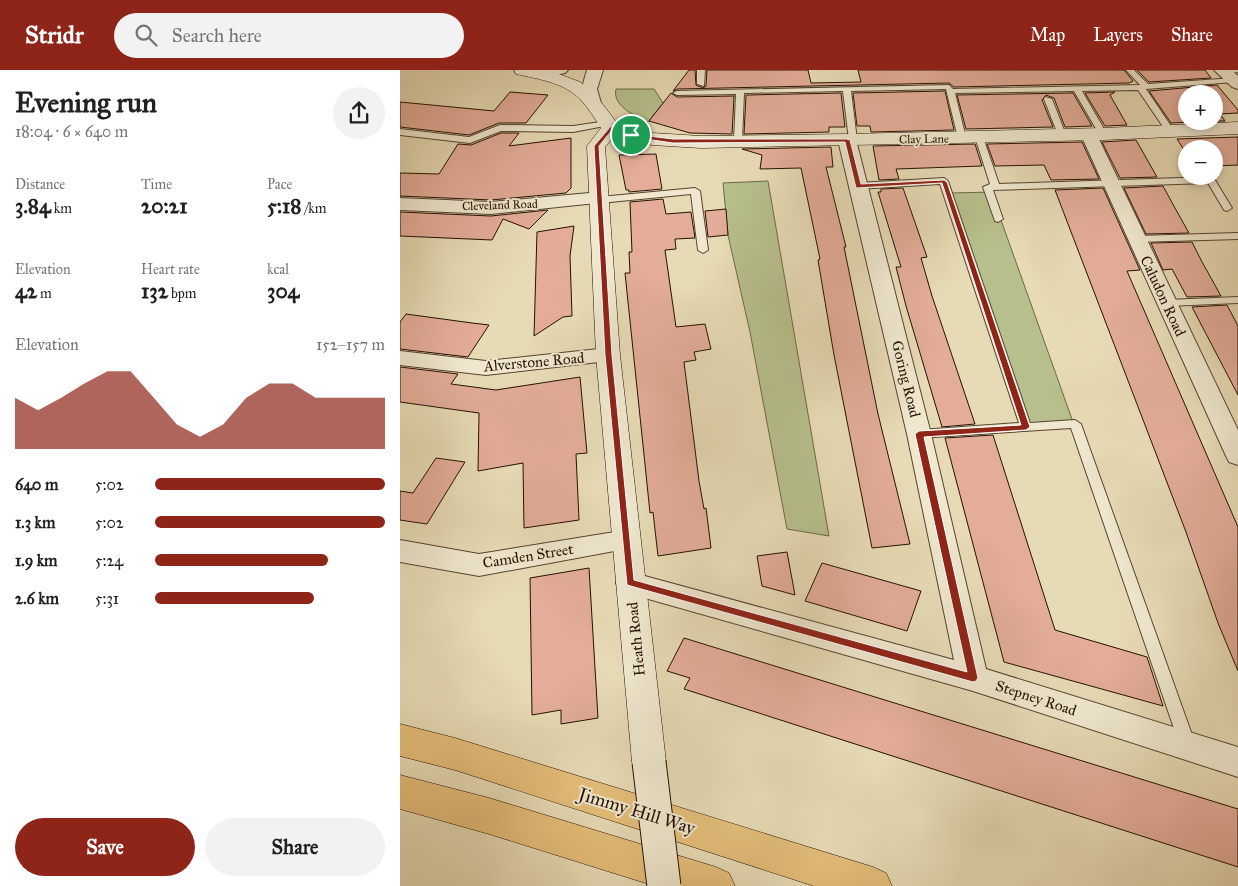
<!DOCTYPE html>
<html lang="en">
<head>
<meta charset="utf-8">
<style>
  body { margin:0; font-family:"IM FELL Great Primer",serif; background:#f2f2f2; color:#202124; height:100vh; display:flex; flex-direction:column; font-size:19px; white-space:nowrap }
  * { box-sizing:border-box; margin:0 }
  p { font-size:16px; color:#757577 }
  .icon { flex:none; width:28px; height:28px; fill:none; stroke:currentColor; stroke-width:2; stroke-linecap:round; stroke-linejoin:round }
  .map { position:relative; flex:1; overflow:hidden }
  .sheet { display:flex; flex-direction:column; background:#fff; width:400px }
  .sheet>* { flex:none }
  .controls { position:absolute; left:778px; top:15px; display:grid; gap:10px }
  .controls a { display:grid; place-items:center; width:45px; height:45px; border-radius:50%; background:#fff; box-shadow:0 2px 8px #0003; font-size:25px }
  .pin { position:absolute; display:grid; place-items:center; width:42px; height:42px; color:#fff; margin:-21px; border:2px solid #fff; border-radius:50%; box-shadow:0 1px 5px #0007 }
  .round { display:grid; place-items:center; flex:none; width:52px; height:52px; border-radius:26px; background:#f2f2f2 }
  .head { display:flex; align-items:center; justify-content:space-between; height:85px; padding:0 15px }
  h1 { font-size:28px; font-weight:700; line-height:38px }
  .stats { display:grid; grid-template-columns:repeat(3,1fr); gap:8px; height:85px; padding:5px 15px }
  .stats div { display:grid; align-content:center }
  .stats b { font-size:21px; font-weight:700 }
  .stats small { font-size:14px; font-weight:400 }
  .stats p { font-size:14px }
  .chart { height:140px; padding:10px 15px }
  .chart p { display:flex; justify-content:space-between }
  .chart svg { width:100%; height:90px; margin-top:5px; fill:#8f2418; opacity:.7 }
  .cta { display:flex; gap:10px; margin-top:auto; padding:10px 15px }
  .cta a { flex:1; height:58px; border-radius:30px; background:#8f2418; color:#fff; font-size:20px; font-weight:700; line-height:58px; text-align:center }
  .cta a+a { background:#f2f2f2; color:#202124 }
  ul { padding:0 15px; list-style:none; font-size:16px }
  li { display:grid; grid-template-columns:80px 60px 1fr; align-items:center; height:38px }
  li i { height:12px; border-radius:6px; background:#8f2418 }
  header { display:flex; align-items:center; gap:30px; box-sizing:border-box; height:70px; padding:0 25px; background:#8f2418; color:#fff }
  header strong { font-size:24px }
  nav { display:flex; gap:28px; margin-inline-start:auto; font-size:18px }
  .search { width:350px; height:45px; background:#f2f2f2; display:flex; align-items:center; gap:12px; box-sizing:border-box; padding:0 18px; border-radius:28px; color:#757577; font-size:19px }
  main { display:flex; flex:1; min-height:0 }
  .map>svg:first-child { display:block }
</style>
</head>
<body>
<header>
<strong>Stridr</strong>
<div class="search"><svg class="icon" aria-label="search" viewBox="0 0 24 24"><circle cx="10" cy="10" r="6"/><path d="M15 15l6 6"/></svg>Search here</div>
<nav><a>Map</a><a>Layers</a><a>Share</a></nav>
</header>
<main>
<section class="sheet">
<div class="head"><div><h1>Evening run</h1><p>18:04 · 6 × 640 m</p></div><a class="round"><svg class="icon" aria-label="share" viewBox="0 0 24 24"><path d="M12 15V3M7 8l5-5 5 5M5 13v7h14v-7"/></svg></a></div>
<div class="stats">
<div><p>Distance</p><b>3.84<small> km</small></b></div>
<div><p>Time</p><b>20:21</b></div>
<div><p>Pace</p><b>5:18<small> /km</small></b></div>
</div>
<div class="stats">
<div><p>Elevation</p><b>42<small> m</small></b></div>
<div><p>Heart rate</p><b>132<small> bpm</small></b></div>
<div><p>kcal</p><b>304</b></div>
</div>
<div class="chart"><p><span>Elevation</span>152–157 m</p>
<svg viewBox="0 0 160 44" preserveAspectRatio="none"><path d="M0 44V19L10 25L20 19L30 12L40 6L50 6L60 19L70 32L80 38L90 32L100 19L110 12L120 12L130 19L140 19L150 19L160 19V44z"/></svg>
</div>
<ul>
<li><b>640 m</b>5:02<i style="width:100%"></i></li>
<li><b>1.3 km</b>5:02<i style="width:100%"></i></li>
<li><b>1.9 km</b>5:24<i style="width:75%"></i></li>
<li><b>2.6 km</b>5:31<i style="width:69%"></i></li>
</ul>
<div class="cta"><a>Save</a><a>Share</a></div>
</section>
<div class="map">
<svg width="838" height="816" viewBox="0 0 838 816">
  <rect width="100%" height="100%" fill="#e7dbb5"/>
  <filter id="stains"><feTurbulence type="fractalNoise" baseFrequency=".004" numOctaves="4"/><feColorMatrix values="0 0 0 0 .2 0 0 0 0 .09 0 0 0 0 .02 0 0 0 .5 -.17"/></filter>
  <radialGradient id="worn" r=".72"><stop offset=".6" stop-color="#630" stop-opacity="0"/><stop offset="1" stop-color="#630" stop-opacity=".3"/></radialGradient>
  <g fill="#b7c08c" stroke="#6e6847">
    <path d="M216 19H254L263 33 248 52C235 46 212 36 216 19Z"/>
    <polygon points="368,111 429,466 387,459 350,262 328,165 323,113"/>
    <polygon points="591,122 673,352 629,353 551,123"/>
  </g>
  <g fill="#e3ad99" stroke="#251002">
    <polygon points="289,0 295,0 296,15 303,18 306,16 307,0 408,0 411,13 461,12 458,0 724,0 733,11 729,13 554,17 549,13 277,19 273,21"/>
    <polygon points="737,0 805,0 811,8 749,12"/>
    <polygon points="817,15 838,40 838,43 820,44 825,51 814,51 814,24 786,24 786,51 813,51 771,53 749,21"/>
    <polygon points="545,21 554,60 471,62 470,56 457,56 453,23"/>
    <polygon points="110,22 148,25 126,53 99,53 69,65 0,57 0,32 94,41"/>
    <polygon points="715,22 710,25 727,55 705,56 685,23"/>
    <polygon points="271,23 277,27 334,26 332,64 290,63 249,51"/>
    <polygon points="441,23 445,57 429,57 429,62 344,64 346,25"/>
    <polygon points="673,23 692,56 665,57 654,28 646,25 642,30 653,57 566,59 557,25"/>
    <polygon points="101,63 119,63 109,76 171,68 171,118 166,123 91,130 0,126 0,103 39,104 58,74 71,75"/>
    <polygon points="838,67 838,95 814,96 814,79 786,79 786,83 777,69"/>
    <polygon points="736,70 757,107 720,108 702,72"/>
    <polygon points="682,72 699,109 651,110 644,95 595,96 587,74"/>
    <polygon points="575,74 582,96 496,99 499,109 479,110 473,76"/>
    <polygon points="431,77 433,97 426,97 446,177 444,177 478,344 510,474 472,478 434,285 418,190 420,189 401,98 360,99 362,85 342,79"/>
    <polygon points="256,84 262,119 229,122 229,120 226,120 219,85"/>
    <polygon points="763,116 775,138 789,163 746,164 724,118"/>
    <polygon points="503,118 527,187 521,188 532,226 575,354 542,357 506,236 496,197 501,197 478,122 481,122 481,119"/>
    <polygon points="703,118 740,200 727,201 838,457 838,601 818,553 786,462 655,120"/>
    <polygon points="263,129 266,144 291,142 295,168 275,169 276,179 265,180 276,257 305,254 311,279 294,282 296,290 284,292 299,411 304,439 306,438 311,478 258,486 253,442 250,443 246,404 225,203 230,203 229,182 232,182 230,132"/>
    <polygon points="326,139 328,165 308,167 305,141"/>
    <polygon points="148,140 129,159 103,149 92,170 0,166 0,142 91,146"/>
    <polygon points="174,156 170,186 172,246 163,247 134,266 137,162"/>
    <polygon points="792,172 801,190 821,226 787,227 772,199 763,200 751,173"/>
    <polygon points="827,235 838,256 838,325 792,237"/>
    <polygon points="6,244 72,253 89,255 68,287 0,279 0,252"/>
    <polygon points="0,297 58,304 51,314 96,320 180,307 187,383 176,384 179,450 124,458 123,393 78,401 79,343 0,332"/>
    <polygon points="593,365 655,560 747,587 763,636 604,592 545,368"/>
    <polygon points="36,388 65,392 27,454 0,450 0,421 13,423"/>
    <polygon points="387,482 395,525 362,516 357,486"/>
    <polygon points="422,493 521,521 507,561 405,531"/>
    <polygon points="189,498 198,648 161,654 161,640 132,645 130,508"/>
    <polygon points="284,568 838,739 838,797 284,619 290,608 267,601"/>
  </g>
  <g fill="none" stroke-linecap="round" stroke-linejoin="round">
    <defs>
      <g id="lane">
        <polygon points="297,0 305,0 304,16 297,14"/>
        <polygon points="726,0 734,0 748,14 834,8 838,10 834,12 746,19 775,62 771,65 768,64 738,20 682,21 707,64 703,67 699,64 674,21 555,23 566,68 562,71 558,68 546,19 451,21 457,70 453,73 449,70 443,21 344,23 342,71 338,74 334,71 336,24 277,25 273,23 277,21 549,15 553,19 740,15"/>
        <polygon points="822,0 838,0 838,2 825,4 821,2"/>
        <polygon points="645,27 652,29 666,65 665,67 658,65 644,29"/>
        <polygon points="207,51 210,51 210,55 173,62 101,61 70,73 0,65 0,59 69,67 100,55 173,56"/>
        <polygon points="579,64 583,67 599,114 811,107 815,110 832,138 827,141 824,140 808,113 593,120 603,149 598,152 595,151 583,117 590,114 575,67"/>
        <polygon points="544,108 548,111 630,353 675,350 681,354 796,676 794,681 788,683 782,681 780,676 671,358 519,368 513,364 519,360 619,353 540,114 458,119 453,116 458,113"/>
        <polygon points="295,118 300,121 308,180 303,183 298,180 291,124 200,133 195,130 200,127"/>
        <polygon points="838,163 838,169 737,172 732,169 737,166"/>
        <polygon points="838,227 838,233 767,236 762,233 767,230"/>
      </g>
      <g id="street">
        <path d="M120 0H168L165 3C153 6 135 6 123 3Z"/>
        <path d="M187 0H203L197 19 201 33 199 36H187C179 24 183 13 187 0Z"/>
        <polygon points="814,0 831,0 838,6 838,19 832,17"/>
        <polygon points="689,60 695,61 697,65 838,360 838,395 829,392 826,386 681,65 683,61"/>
        <polygon points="447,65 453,66 456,70 531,364 586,599 838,677 838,707 573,621 220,521 216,513 220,505 230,502 554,590 507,364 438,70 441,66"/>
        <polygon points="200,122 206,124 209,128 206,132 91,144 0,140 0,128 91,132"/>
        <polygon points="208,278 216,280 219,285 216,290 86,305 0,295 0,281 86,291"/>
        <polygon points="227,460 236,463 240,470 236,477 79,506 0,492 0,470 79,484"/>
      </g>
      <path id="secondary" d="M114 0H148L180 12 193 22 218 54 252 63 301 66 447 64 703 58 838 52V64L703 70 301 78 252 75 215 65 205 77 220 285 266 692 261 704 249 708 237 704 232 692 196 285 187 76 201 58C195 49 188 37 180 29 163 12 138 9 116 4Z"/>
      <g id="highway">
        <polygon points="0,654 55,668 473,797 486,803 492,816 414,816 55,700 0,686"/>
        <polygon points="0,705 89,728 316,797 329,803 335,816 255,816 89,764 0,739"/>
      </g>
    </defs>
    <use href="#lane" stroke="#56432f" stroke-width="2"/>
    <use href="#street" stroke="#56432f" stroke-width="2"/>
    <use href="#secondary" stroke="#251002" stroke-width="1"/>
    <use href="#highway" stroke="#251002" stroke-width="1"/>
    <use href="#lane" fill="#efe8cf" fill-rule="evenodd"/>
    <use href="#street" fill="#efe8cf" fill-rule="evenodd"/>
    <use href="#secondary" fill="#efe8cf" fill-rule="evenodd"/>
    <use href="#highway" fill="#e4be7a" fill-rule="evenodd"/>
    <defs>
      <polyline id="secondary-bridge" points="249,692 264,816"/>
    </defs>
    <use href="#secondary-bridge" stroke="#251002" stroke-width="35" stroke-linecap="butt"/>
    <use href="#secondary-bridge" stroke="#efe8cf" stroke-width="33"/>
  </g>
  <path fill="#8f2418" stroke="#fff" fill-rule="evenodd" d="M211 56 232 64 273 69H447L450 70 461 114 544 110 547 112 630 357 626 360 524 367 578 608 576 611 573 612 227 515 205 285 194 76ZM212 60 231 67 273 73 445 72 456 118 542 113 621 355 519 361 515 364 567 602 234 510 212 285 199 76Z"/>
  <g text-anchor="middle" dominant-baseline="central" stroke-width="4" stroke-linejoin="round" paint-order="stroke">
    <g font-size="12" fill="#251002" stroke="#efe8cf">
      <text transform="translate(524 69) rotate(-1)">Clay Lane</text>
      <text transform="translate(100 135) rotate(-2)">Cleveland Road</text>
    </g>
    <g font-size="15" fill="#251002" stroke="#efe8cf">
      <text transform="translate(763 226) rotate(65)">Caludon Road</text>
      <text transform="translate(134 292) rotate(-5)">Alverstone Road</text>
      <text transform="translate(506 309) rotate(76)">Goring Road</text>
      <text transform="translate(128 486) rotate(-9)">Camden Street</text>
      <text transform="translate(236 569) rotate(-96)">Heath Road</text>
      <text transform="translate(636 628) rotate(18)">Stepney Road</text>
    </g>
    <g font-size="18" fill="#251002" stroke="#efe8cf">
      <text transform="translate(237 741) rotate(17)">Jimmy Hill Way</text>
    </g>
  </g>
  <rect width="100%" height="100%" filter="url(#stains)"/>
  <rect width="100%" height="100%" fill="url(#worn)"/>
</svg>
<div class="controls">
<a>+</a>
<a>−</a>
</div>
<div class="pin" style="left:231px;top:65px;background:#1e9e55"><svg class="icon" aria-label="arrive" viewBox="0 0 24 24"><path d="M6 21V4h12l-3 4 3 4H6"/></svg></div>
</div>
</main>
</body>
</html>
